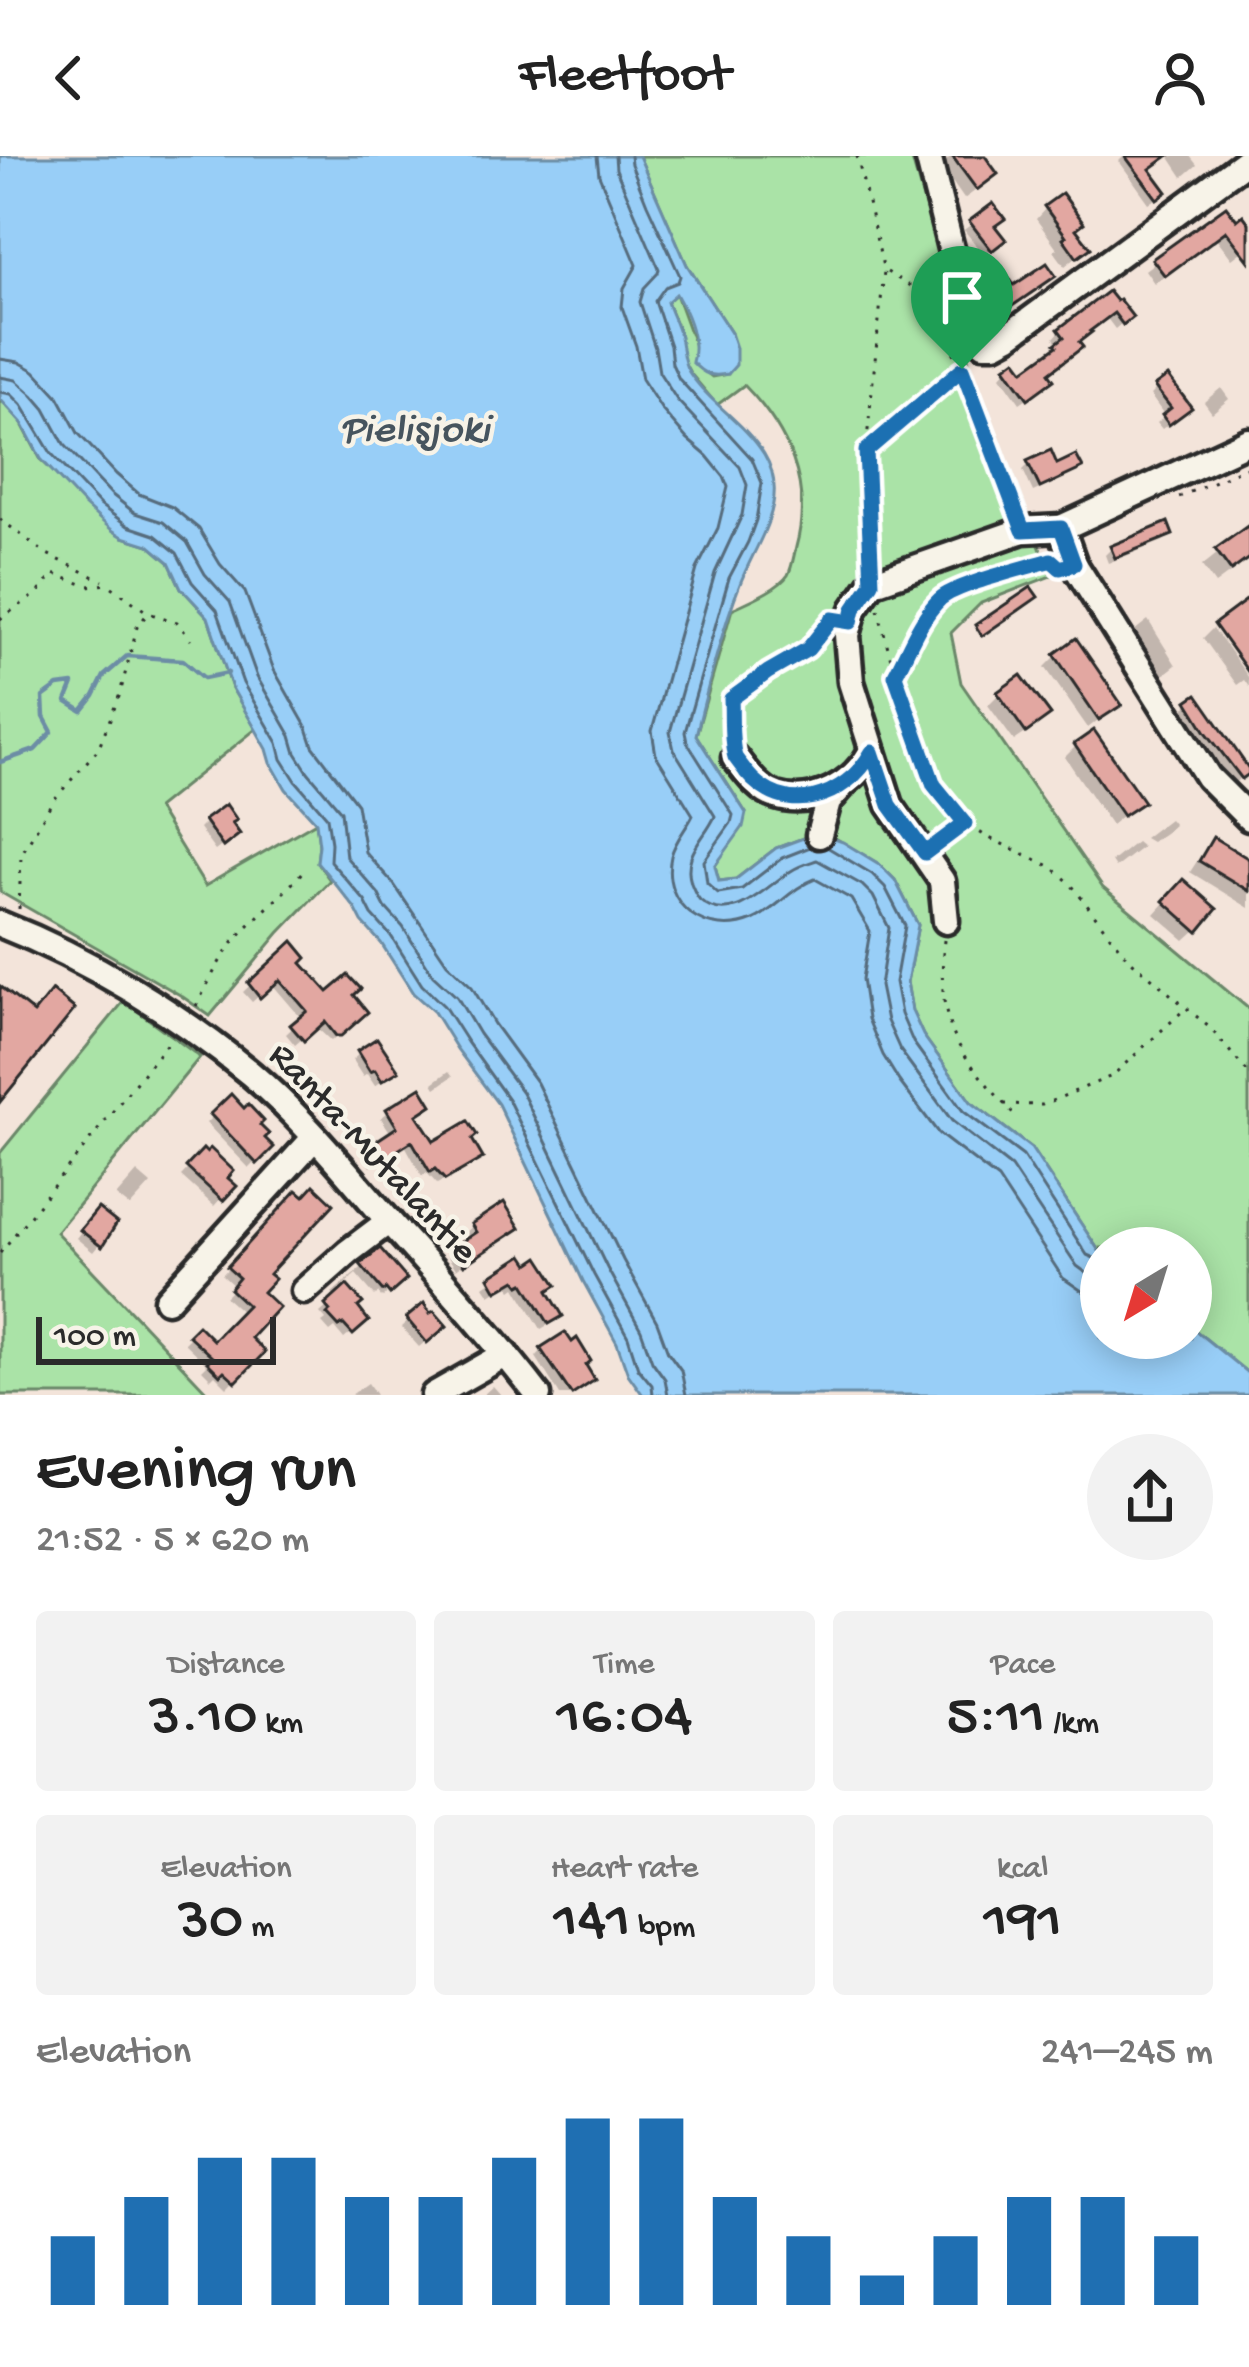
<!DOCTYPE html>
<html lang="en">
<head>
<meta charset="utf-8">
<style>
  body { margin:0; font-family:"Gochi Hand",sans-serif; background:#f2f2f2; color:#222; height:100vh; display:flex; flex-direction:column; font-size:45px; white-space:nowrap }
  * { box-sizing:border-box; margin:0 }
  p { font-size:39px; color:#767676 }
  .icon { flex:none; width:66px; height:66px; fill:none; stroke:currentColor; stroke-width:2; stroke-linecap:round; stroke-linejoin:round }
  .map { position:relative; height:1239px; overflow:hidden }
  .side { display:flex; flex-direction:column; background:#fff; flex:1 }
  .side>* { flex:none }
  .needle { width:78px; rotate:218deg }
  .buttons { position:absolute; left:1080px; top:1071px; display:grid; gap:24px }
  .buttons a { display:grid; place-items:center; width:132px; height:132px; border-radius:50%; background:#fff; box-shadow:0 6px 30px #0003; font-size:60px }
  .scale { position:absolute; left:36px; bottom:30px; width:240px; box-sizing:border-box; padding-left:12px; border:6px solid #2b2b2b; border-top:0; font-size:33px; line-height:42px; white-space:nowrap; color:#2b2b2b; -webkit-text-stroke:9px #f7f3e8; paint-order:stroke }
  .pin { position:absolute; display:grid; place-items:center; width:102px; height:102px; color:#fff; margin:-123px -51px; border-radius:50% 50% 50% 0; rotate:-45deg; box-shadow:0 0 12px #0007 }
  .pin .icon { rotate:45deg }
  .round { display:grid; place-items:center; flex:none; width:126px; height:126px; border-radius:63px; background:#f2f2f2 }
  .overview { display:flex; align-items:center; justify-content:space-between; height:204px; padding:0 36px }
  h1 { font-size:66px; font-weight:600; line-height:90px }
  .metrics { display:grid; grid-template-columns:repeat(3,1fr); gap:18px; height:204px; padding:12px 36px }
  .metrics div { display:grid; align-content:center; border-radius:12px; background:#f2f2f2; text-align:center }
  .metrics b { font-size:60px; font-weight:600 }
  .metrics small { font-size:33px; font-weight:400 }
  .metrics p { font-size:33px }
  .chart { height:336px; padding:24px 36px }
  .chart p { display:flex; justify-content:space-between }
  .chart svg { width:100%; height:216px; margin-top:12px; stroke:#1f6fb2; stroke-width:6 }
  header { display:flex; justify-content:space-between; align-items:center; height:156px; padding:0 36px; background:#fff; font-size:54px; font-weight:600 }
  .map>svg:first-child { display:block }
</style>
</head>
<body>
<header><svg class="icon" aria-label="back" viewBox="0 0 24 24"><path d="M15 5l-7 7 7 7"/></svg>Fleetfoot<svg class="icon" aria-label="person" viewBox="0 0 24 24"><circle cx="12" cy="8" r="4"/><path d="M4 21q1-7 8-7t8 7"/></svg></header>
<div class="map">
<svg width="1249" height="1239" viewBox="0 0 1249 1239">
  <rect width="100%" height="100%" fill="#f3e4da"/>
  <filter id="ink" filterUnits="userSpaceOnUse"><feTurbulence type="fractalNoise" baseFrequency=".00833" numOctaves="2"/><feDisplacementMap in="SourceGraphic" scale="24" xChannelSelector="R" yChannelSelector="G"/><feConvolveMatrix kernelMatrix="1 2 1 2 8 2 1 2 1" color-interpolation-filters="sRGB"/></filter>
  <g filter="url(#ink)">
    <g fill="#aae3a7" stroke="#6a8769" stroke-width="3">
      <path d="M639 0H911L973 220 1051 420 981 447 951 477 961 527 1103 732 1249 853V1218L1191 1171V1092H1101V1098L1031 992 971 946 923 879 912 855 907 826 918 769 895 724 879 708 830 679 816 677 776 692 736 723 719 725 715 710 746 657 696 579 732 453C747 446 779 433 788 419 792 412 794 399 796 391 813 329 788 274 744 229L717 249 690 217 683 204 678 173 667 146 676 138 696 193 693 206 712 221 728 218 731 177 687 109Z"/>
      <polygon points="0,50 22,268 41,304 123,381 149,389 169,406 181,432 208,461 232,532 256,573 157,652 205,730 316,666 319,689 317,706 330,724 279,777 210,860 180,839 0,736"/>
      <polygon points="124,845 200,901 56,1076 210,1239 0,1239 0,997"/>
    </g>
    <path fill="#98cef7" stroke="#6c8da5" stroke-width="3" d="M0 0H639L687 109 731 177 736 192V209L728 218C711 221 704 219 692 206 699 184 687 157 676 138L667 146C671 158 677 169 680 181 683 193 682 205 689 216 709 247 744 266 764 298 792 344 756 386 740 428 722 473 708 531 696 579L746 657 743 671 715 710 719 725 736 723 776 692 817 677 843 686 879 708 895 724 918 769 907 826 912 855 923 879 971 946 1031 992 1101 1098V1182H1191V1171L1249 1218V1239H643L628 1218 617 1187 583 1125 498 948 457 893 434 856 413 837 381 787 362 766 355 752 317 706 319 689 316 666 286 633 271 607 267 593 232 532 208 461 181 432 169 406 149 389 123 381 112 374 84 349 41 303 22 267 0 243Z"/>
    <g fill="#0003">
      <polygon points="951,0 981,0 983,29 964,43 941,10"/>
      <polygon points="1124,0 1166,0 1147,14 1157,42 1149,47 1119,5"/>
      <polygon points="1169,0 1190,0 1197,9 1183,21"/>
      <polygon points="993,51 995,90 984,99 964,74"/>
      <polygon points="1046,52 1073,73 1087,92 1065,110 1054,95 1057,92 1036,63"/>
      <polygon points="1225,54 1236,68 1249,72 1249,90 1232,103 1216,82 1154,127 1145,114"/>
      <polygon points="988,126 1013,133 1045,126 1000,158 982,133"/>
      <polygon points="1108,139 1122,167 1115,173 1106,161 1087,176 1046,218 1044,230 1020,247 1001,220 1007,213 1023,218 1058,188 1054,182 1060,175"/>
      <polygon points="1221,232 1229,243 1212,257 1204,246"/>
      <polygon points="1156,233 1181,258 1162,273 1157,267 1165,260 1150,239"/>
      <polygon points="1029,308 1055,311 1079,311 1072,318 1033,336 1023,314"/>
      <polygon points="1249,372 1249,403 1215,428 1202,410"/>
      <polygon points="1170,378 1163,385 1108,407 1105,399 1112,392"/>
      <polygon points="1148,464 1176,509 1162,520 1134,475"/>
      <polygon points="1213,472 1249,522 1249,531 1244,524 1237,529 1203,482"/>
      <polygon points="1056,500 1118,548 1088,572 1045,511"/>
      <polygon points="999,538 1036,570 1014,585 988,549"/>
      <polygon points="1189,547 1247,616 1230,631 1179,558"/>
      <polygon points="1076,590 1140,645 1111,669 1065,601"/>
      <polygon points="1169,663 1174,669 1167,675 1151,686 1144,682"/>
      <polygon points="206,666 229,668 229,684 215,695 199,673"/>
      <polygon points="1213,685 1249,707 1249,752 1190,716 1203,696"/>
      <polygon points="1136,686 1142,691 1115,712 1111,706"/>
      <polygon points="1173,738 1196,774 1185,784 1155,758"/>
      <polygon points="292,790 299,807 328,840 350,839 364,856 331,885 316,871 295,889 286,878 302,863 272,828 252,846 243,836"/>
      <polygon points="359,898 388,921 375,930 367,918 363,921 352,904"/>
      <polygon points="449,915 453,920 436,932 433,927"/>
      <polygon points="231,943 256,969 261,982 270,991 249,1012 206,967"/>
      <polygon points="388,956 414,960 433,989 469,984 472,1008 437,1028 427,1017 422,1020 405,989 370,1011 363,1000 392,979 381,962"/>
      <polygon points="203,997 232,1030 214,1050 181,1020"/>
      <polygon points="137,1016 151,1028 130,1051 116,1040"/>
      <polygon points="297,1038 303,1044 265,1118 247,1182 261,1196 227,1231 215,1219 211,1223 202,1214 207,1209 184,1187 198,1173 213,1188 243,1157 225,1141 235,1131 222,1119"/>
      <polygon points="92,1062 107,1079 93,1096 76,1082"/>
      <polygon points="473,1070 510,1078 456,1113 448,1101 471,1083 466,1076"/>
      <polygon points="380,1096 403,1123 382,1142 378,1137 375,1140 356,1118 344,1129 359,1147 354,1152 365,1165 344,1183 335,1172 330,1176 322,1167 326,1164 320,1157 336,1143 332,1137"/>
      <polygon points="522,1103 546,1136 553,1166 541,1173 516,1131 512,1134 508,1128 490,1139 484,1130"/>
      <polygon points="423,1151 443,1170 419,1191 401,1171"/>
      <polygon points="542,1194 583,1209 592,1224 572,1239 560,1239 536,1201"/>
      <polygon points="368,1227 376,1239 351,1239"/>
      <polygon points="493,1230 501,1239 483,1239"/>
    </g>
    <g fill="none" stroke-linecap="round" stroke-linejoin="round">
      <g stroke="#576c7d" stroke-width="3">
        <path d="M597 0 599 19 637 109 624 132 622 151 636 190 642 223 662 254 687 283 707 300 724 321 728 331 718 372 697 413 652 575 656 599 693 659C687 672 675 684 671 700 660 750 708 783 753 764 776 754 791 732 815 723L851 743 870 775 862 823 868 863 883 899 899 925 939 978 998 1023 1063 1122 1082 1135 1101 1138"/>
        <path d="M615 0 616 13 659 113 658 117 644 132 640 146 655 192 659 216 677 244 740 311 747 329 742 359 715 417 670 576 674 594 715 660C704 684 682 698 691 727 694 734 695 738 700 744 731 772 767 729 791 715 800 709 808 707 817 704L862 729 873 740 889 772 880 830 887 865 900 894 952 965 1011 1011 1077 1110 1088 1118 1101 1120"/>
        <polyline points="630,0 631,8 647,48 680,120 678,126 665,131 655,145 670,190 672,208 679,223 752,303 762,327 756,364 748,386 729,422 685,576 687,586 733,659 731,667 704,705 707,727 718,737 742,733 782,702 810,691"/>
        <polyline points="0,203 19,206 35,215 58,240 78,277 116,318 139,338 172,351 199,373 220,408 245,436 274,514 307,572 313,590 357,648 365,696 393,727 447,807 472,831 494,868 537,927 623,1104 657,1166 668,1196 681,1214 686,1239"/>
        <polyline points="0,221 16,224 33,239 45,253 64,288 111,338 135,357 163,366 187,386 205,418 230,446 257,521 291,580 296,597 308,616 341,655 346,701 378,737 385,751 403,771 433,819 457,841 479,878 522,936 607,1112 641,1174 652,1205 665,1223 668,1239"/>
        <polyline points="0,236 11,238 22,249 51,297 100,349 128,370 155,379 177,397 192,426 217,454 243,527 278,587 282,603 296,625 327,661 331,687 330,705 365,745 372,759 391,780 422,829 444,850 467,886 508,943 594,1119 628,1181 638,1212 652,1229 653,1239"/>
        <polyline points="827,691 872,718 885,731 905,770 895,826 901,858 913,886 963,955 1023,1000 1087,1099 1101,1105"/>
      </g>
      <polyline stroke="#6c8da5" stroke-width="4.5" points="0,606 35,594 52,576 44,561 43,541 58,530 73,528 66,545 82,555 94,540 104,520 127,500 183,504 204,522 228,517"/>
    </g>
    <g fill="#e2a7a1" stroke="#2b2b2b" stroke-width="3">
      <polygon points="952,0 985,0 998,18 977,34"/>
      <polygon points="1125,0 1168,0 1150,13 1167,36 1157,43"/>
      <polygon points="1062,37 1084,67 1076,73 1091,92 1077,102 1063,82 1066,80 1044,50"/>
      <polygon points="993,47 1005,63 995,70 1006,84 992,95 969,65"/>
      <polygon points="1226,50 1237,64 1243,59 1249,67 1249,105 1226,75 1165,120 1152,103"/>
      <polygon points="1047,107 1056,120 1008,153 986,124 1002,112 1014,129"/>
      <polygon points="1108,135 1116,145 1119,143 1133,161 1123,169 1114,157 1090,175 1092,176 1079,186 1083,191 1049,217 1054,224 1028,243 1005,211 1016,203 1024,214 1057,190 1055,188 1064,181 1058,173"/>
      <polygon points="1168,220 1192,252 1169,269 1162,259 1171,252 1154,230"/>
      <polygon points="1051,294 1057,308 1076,299 1083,312 1040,332 1027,305"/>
      <polygon points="1168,366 1173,379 1115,402 1110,390"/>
      <polygon points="1249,369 1249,402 1231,415 1215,393"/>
      <polygon points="1031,431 1038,441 982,480 975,469"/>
      <polygon points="1249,442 1249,517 1214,468"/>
      <polygon points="1076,482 1122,549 1099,564 1054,498"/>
      <polygon points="1021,519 1051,559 1026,577 997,536"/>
      <polygon points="1197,538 1249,613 1249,618 1242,623 1206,576 1187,545"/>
      <polygon points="1094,574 1144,646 1123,660 1074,588"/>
      <polygon points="226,648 237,664 232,667 240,678 223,691 204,664"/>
      <polygon points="1213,681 1249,703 1249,735 1199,705"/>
      <polygon points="1183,723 1217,753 1198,776 1163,745"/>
      <polygon points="293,785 307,802 302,807 328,836 348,819 361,833 354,839 368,856 341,880 336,880 325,866 304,885 290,869 307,855 280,824 260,842 248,827"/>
      <polygon points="0,830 34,857 52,834 75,853 0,946"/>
      <polygon points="377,882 399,915 382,925 375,914 370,916 357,895"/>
      <polygon points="421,931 432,949 417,959 434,985 468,965 477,979 472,983 483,1002 445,1024 435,1013 430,1016 412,985 378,1007 367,991 397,971 386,953"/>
      <polygon points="231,938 244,952 248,948 264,965 260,969 269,978 265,982 274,991 257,1008 210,958"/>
      <polygon points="210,992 234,1015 228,1022 237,1030 223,1045 186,1011 203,993 206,996"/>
      <polygon points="314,1029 334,1048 269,1118 275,1123 263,1136 279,1151 251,1182 265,1196 236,1226 224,1215 220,1219 207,1206 212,1201 188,1179 198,1169 213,1184 247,1149 230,1133 239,1122 227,1111 297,1034 304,1040"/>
      <polygon points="504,1046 520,1072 464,1109 452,1092 476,1076 471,1068"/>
      <polygon points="98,1052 117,1067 102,1091 80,1074"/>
      <polygon points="380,1092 407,1123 390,1138 386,1133 383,1135 360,1108"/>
      <polygon points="523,1099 529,1108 539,1101 557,1129 548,1135 563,1160 549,1168 524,1127 520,1129 516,1124 497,1135 489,1121"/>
      <polygon points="347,1129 363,1147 358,1151 369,1165 353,1179 343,1168 339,1171 327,1158 330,1155 325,1149"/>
      <polygon points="424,1147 430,1157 434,1155 447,1170 427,1187 406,1162"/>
      <polygon points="565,1176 572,1186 577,1182 591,1205 586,1209 595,1224 572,1239 540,1192"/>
    </g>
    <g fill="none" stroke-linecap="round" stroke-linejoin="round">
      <defs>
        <g id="minor">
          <polyline points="928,0 969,165 975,178 984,187 995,187 1008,180 1249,3"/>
          <polyline points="1061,372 1074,408 1208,621 1249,662"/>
          <path d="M735 602C746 616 759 635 776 640 814 652 855 627 872 595"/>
          <polyline points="819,679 828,646 841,631"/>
          <polyline points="946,765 942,725 890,649 851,526 847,479 854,453 872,427 1023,374 1061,372 1249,285"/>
          <path d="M0 768C89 803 177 857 251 918 304 963 349 1020 395 1072 444 1126 493 1181 538 1239"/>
          <polyline points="304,1135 348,1096 389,1065"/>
          <polyline points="167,1144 315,981"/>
          <polyline points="434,1239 506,1198"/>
        </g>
      </defs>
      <use href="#minor" stroke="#2b2b2b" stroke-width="33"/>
      <g stroke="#2b2b2b" stroke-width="3" stroke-dasharray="3 9" stroke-linecap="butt">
        <polyline points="857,0 884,115 866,294 871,408"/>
        <polyline points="887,116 925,139 962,213 1016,355"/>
        <polyline points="866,294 972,202"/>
        <polyline points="1179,341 1249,310"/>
        <polyline points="0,363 45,397 103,425"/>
        <polyline points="878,453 895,519 914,576 934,629 948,649 965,667 987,681 1052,711 1070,727 1126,800 1210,872 1249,918"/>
        <polyline points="0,463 38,437 54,418 88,430 108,428 147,456"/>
        <path d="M896 517C907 496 923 458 941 442 955 430 1029 411 1051 404"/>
        <polyline points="734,583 731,543 768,516 808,493 828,468"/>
        <polyline points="938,687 964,668"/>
        <polyline points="19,753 21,699 52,646 98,593 120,538 137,471 148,457 177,466 191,484"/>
        <path d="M944 784C936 874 957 894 1013 958"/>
        <path d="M196 850C207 831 216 809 229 792 250 763 280 744 302 716"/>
        <polyline points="1004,948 1042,949 1112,920 1185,853"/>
        <polyline points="0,1097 172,881"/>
      </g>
      <use href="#minor" stroke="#f7f3e8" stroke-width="24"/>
    </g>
  </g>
  <g fill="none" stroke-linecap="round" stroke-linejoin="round" filter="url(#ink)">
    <defs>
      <path id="route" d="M962 213 1023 374 1061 372 1074 408 1060 412 1051 404C1026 412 957 428 940 443 920 462 908 495 895 519L934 629 965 667 925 697 890 649 872 596C846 643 784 663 746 616 745 614 736 603 735 601 730 584 732 560 731 543L768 516 808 493 832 463 851 466 854 453 872 427 866 295Z"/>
    </defs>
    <use href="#route" stroke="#fff" stroke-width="24"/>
    <use href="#route" stroke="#1f6fb2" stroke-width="15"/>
  </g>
  <g text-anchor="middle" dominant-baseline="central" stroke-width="9" stroke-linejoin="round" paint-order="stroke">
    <g font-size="39" fill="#2b2b2b" stroke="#f7f3e8">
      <text transform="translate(371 999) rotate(47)">Ranta-Mutalantie</text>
    </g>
    <g font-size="42" font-style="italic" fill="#46545e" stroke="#f7f3e8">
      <text x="415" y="276">Pielisjoki</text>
    </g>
  </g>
</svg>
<div class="buttons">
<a><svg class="needle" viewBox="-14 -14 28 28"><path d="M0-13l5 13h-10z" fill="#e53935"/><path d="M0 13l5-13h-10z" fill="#767676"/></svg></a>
</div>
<div class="scale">100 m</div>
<div class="pin" style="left:962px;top:213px;background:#1e9e55"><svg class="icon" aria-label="arrive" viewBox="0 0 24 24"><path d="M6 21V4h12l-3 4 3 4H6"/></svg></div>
</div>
<section class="side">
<div class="overview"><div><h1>Evening run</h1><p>21:52 · 5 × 620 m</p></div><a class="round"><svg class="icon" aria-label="share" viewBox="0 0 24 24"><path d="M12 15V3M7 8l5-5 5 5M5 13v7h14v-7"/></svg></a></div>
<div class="metrics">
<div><p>Distance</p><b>3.10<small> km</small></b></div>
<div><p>Time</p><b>16:04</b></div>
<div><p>Pace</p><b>5:11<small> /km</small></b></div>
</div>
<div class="metrics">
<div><p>Elevation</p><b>30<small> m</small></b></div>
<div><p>Heart rate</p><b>141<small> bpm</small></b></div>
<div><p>kcal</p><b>191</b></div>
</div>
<div class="chart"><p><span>Elevation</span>241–245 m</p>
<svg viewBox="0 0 160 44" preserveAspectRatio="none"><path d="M5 44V30M15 44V22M25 44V14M35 44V14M45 44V22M55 44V22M65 44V14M75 44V6M85 44V6M95 44V22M105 44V30M115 44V38M125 44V30M135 44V22M145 44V22M155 44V30"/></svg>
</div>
</section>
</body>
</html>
